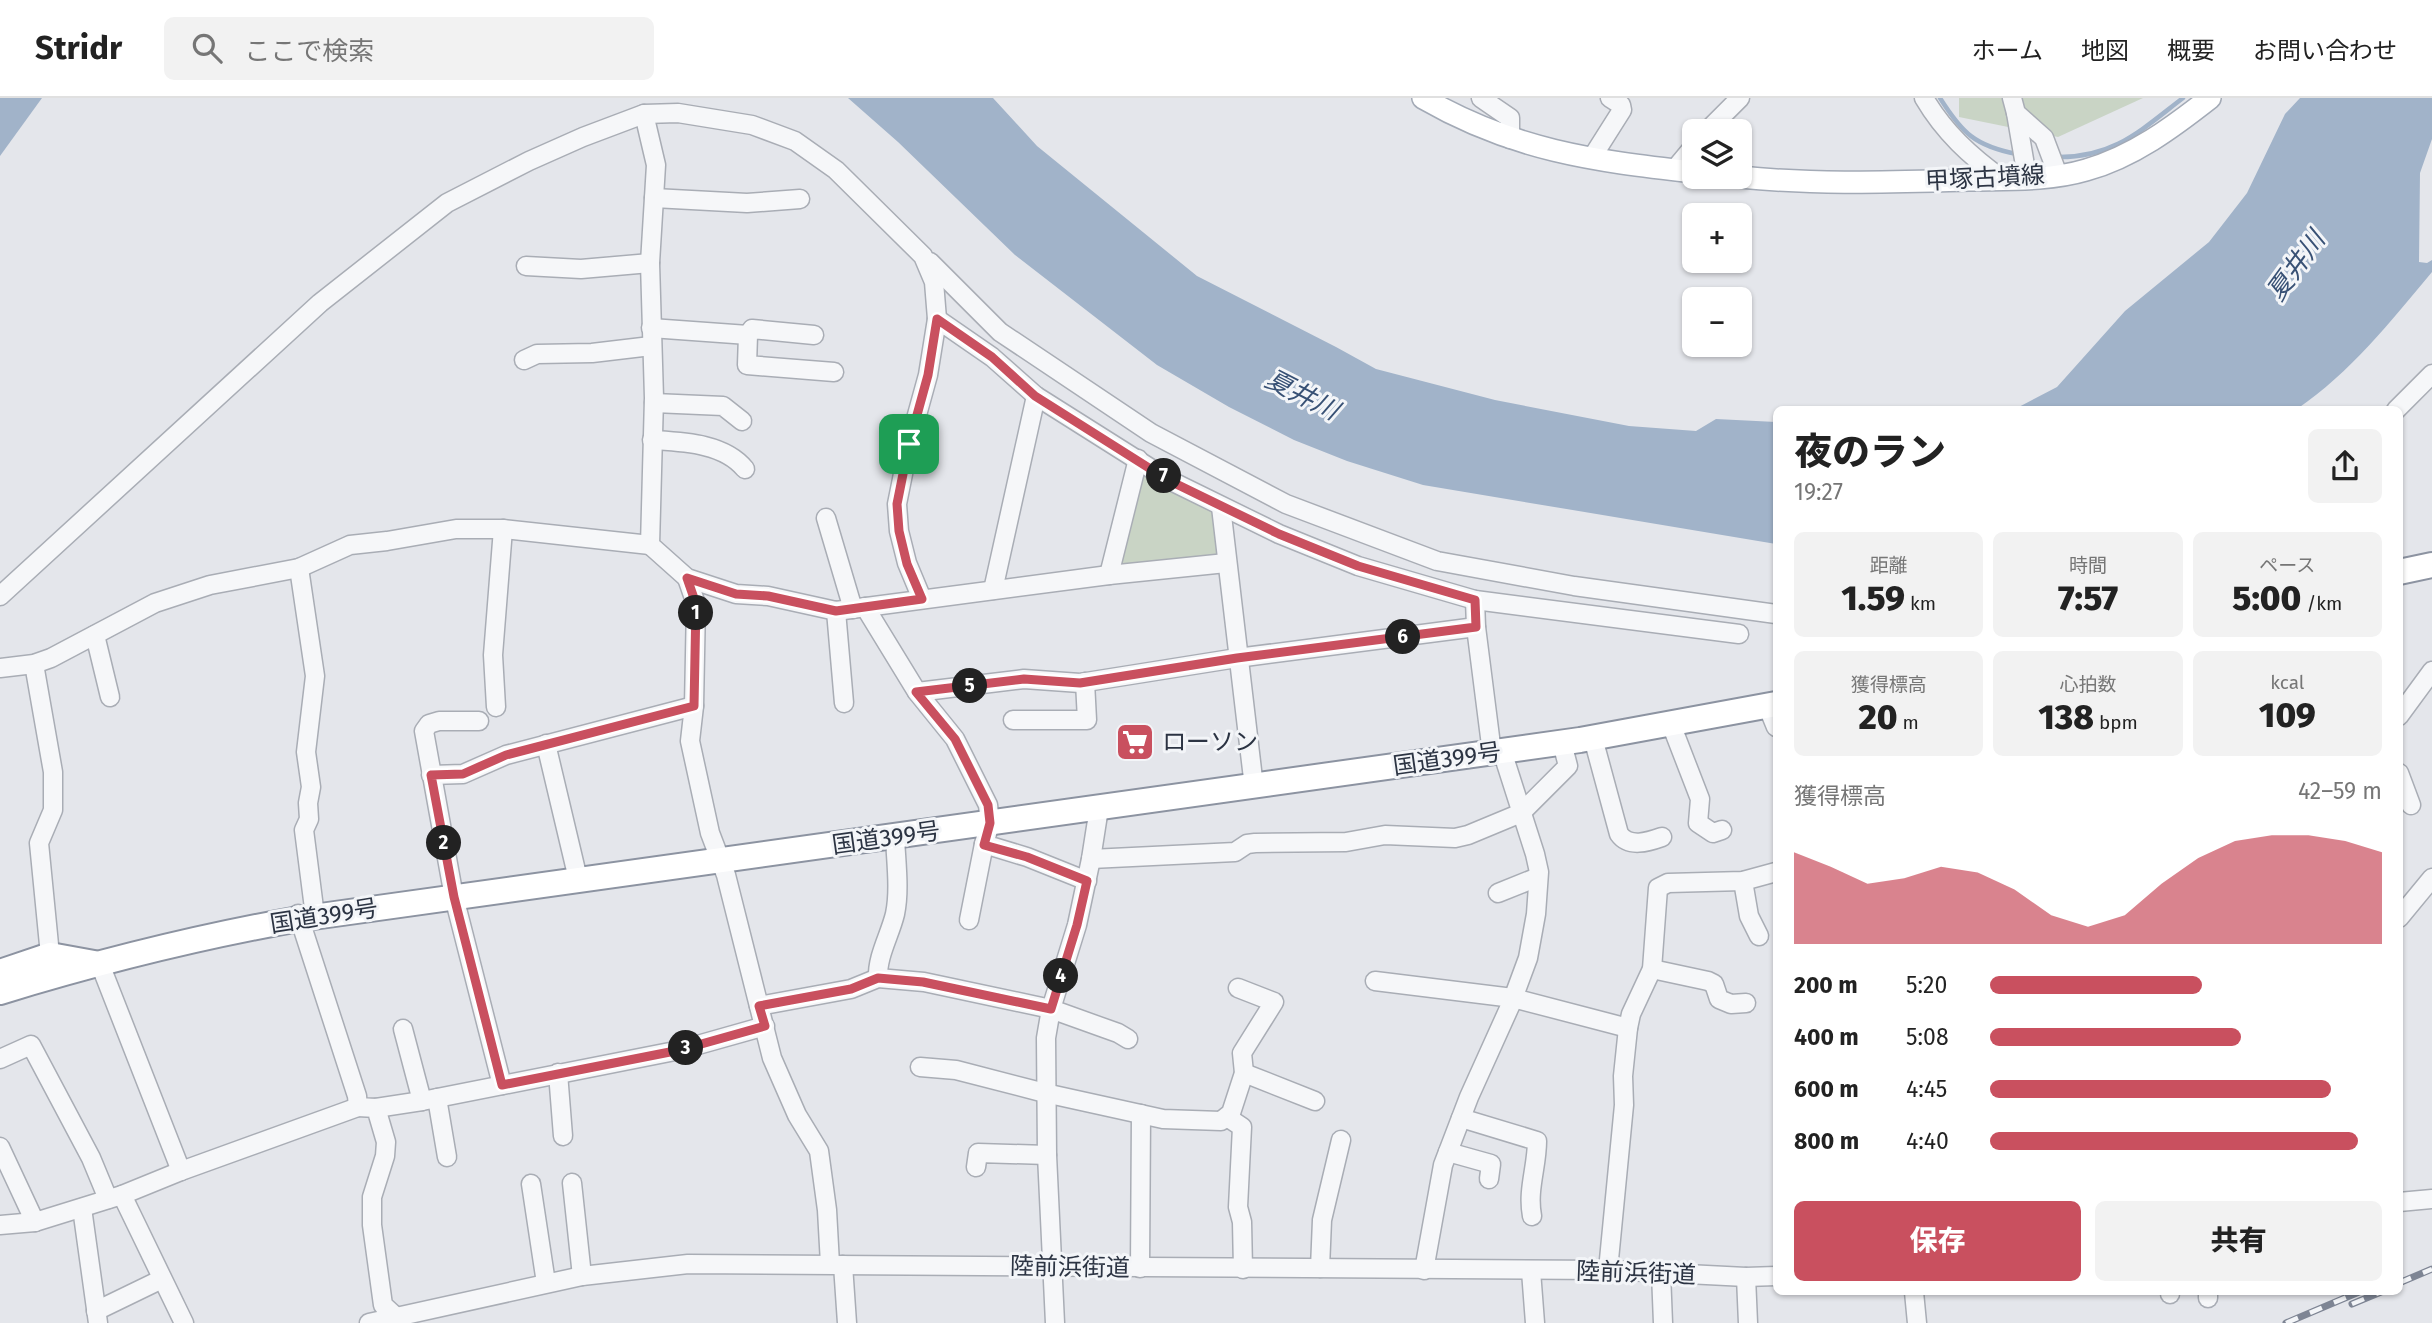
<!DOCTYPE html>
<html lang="ja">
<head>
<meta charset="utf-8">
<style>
  body { margin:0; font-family:"Fira Sans","Noto Sans JP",sans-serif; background:#f2f2f2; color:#222; height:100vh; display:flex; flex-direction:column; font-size:26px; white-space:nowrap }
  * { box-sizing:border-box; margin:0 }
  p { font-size:23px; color:#767676 }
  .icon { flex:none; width:38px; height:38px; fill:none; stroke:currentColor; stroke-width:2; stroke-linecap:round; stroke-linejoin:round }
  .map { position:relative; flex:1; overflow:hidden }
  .drawer { position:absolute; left:1773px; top:308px; width:630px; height:889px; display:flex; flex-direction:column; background:#fff; border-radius:10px; box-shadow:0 2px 5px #0004 }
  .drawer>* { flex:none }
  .fabs { position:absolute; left:1682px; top:21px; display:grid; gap:14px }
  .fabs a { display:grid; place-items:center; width:70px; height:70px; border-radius:10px; background:#fff; box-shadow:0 2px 5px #0004; font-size:35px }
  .pin { position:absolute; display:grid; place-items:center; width:60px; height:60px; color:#fff; margin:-30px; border-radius:14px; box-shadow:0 4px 10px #0006 }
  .km { position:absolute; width:35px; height:35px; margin:-18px; border-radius:50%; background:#222; color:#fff; font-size:19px; line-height:35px; text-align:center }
  .round { display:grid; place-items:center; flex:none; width:74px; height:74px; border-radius:10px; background:#f2f2f2 }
  .head { display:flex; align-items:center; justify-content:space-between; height:119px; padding:0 21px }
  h1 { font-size:38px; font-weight:800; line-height:52px }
  .stats { display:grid; grid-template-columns:repeat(3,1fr); gap:10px; height:119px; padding:7px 21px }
  .stats div { display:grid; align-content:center; border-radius:10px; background:#f2f2f2; text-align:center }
  .stats b { font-size:35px; font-weight:800 }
  .stats small { font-size:19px; font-weight:400 }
  .stats p { font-size:19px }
  .chart { height:196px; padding:14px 21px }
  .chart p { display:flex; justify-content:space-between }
  .chart svg { width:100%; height:126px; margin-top:7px; fill:#c9505f; opacity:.7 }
  .cta { display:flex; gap:14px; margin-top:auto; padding:14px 21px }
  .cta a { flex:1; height:80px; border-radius:10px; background:#c9505f; color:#fff; font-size:28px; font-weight:800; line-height:80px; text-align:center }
  .cta a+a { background:#f2f2f2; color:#222 }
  ul { padding:0 21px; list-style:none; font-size:23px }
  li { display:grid; grid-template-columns:112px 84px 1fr; align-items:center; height:52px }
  li i { height:18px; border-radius:9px; background:#c9505f }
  header { display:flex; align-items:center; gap:42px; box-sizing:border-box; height:98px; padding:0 35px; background:#fff; border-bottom:2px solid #e0e0e0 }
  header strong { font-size:33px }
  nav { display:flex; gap:38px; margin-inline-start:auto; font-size:24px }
  .search { width:490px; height:63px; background:#f2f2f2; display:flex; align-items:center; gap:18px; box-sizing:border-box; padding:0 24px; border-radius:10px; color:#767676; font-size:26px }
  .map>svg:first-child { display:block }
</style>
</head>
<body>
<header>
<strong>Stridr</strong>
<div class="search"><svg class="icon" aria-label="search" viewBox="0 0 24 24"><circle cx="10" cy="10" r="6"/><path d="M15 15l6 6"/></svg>ここで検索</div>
<nav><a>ホーム</a><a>地図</a><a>概要</a><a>お問い合わせ</a></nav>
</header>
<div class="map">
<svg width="2432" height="1225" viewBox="0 0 2432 1225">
  <rect width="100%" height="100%" fill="#e4e6eb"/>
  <g fill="#c9d4c5">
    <polygon points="1959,0 2143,0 2058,39 1959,19"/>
    <polygon points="1141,377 1214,413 1219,454 1217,459 1116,471"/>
  </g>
  <g fill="#a1b3c9">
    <polygon points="0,0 42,0 0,58"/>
    <polygon points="848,0 993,0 1037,48 1197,178 1336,249 1376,271 1495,302 1629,328 1696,333 1716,321 1776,324 1776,446 1423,387 1347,363 1294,342 1229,309 1157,267 1015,157 898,44"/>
    <path d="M2300 0H2432V41L2420 75 2419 164 2427 165 2432 162V174C2391 223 2350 275 2297 311H2015L2057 289 2125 213 2209 144 2247 95 2285 16Z"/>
  </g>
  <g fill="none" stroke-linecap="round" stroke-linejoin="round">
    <g stroke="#a1b3c9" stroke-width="4.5">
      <path d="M1940 0C1962 35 1975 48 2017 56"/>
      <path d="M2057 59C2114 60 2141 32 2183 0"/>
    </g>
    <defs>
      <g id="minor">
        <polyline points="1481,0 1510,20 1510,41"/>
        <path d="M1924 0C1944 34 1970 58 2002 81"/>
        <polyline points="2012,0 2016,15 2044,40 2058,77"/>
        <polyline points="2016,15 2027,79"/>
        <polyline points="644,16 656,67 650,165 654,300 650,447 687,480 736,496 768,498 836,513 1109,477 1226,465"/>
        <polyline points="1707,33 1740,0"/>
        <polyline points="1591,61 1622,12 1621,7 1610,0"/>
        <polyline points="1674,72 1694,48"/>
        <polyline points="654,100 747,105 800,101"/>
        <polyline points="930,164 1000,234 1151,335 1286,406 1437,463 1574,488 1776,516"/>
        <polyline points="526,168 581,171 650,165"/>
        <polyline points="651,230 748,237"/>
        <polyline points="814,237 752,231 748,237 747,267 834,274"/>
        <polyline points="524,262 537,256 592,255 651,248"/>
        <polyline points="654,305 723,308 742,323"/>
        <polyline points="2396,312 2432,276"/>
        <path d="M652 342C683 344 724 345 745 371"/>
        <polyline points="1221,409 1254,689"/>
        <polyline points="826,420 853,511"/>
        <polyline points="299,470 315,578 306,654 311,689 308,705 309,721 304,732 315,818"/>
        <polyline points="1109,477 1138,361"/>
        <polyline points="687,480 696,506 694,608 690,643 710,735 726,777 772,960 797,1017 819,1053 827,1112 830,1166"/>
        <polyline points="993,492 1036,298"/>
        <polyline points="0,498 320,205 447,105 529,63 583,39 644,16 678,15 752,27 795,43 836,72 923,158 934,184 937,221"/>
        <polyline points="922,501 907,465 899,433 897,406 909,346 928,277 937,221 992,259 1036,298 1169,382 1279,436 1358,468 1475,502 1739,536"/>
        <polyline points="1475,502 1476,529 1492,655"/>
        <polyline points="865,509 917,594 955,641 988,707 990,725 984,746 1027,759 1087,783"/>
        <polyline points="836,513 844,605"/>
        <polyline points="95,537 110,599"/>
        <polyline points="34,566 53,674 53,712 39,745 50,857"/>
        <polyline points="0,570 34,566 51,560 155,505 210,487 299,470 350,447 387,443 456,431 503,431 650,447"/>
        <polyline points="917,594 1024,581 1080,585 1237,560 1476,529"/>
        <polyline points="1767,607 1776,629"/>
        <polyline points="496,609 493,557 503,431"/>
        <polyline points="2399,618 2432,573"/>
        <polyline points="1013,622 1087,622 1085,584"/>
        <polyline points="479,623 439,623 429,626 424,633 454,799 502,987"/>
        <polyline points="1671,626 1700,701 1698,725 1713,735 1722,732"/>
        <path d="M1593 640 1619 736C1629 750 1648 744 1662 739"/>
        <polyline points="546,646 578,781"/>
        <polyline points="2399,675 2411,707"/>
        <polyline points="431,677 463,676 506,657 694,608"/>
        <polyline points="1091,761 1235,754 1247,746 1255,745 1346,744 1385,737 1455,740 1468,737 1521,715 1568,668 1562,645"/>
        <polyline points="1743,783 1749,818 1759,838"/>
        <polyline points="1498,795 1538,779"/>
        <polyline points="298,816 357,998 358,1009 376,1010 386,1044 385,1058 372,1099 372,1127 383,1207 395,1218 396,1225"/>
        <polyline points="2399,820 2432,780"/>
        <polyline points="969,822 984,746"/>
        <polyline points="100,866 181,1073"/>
        <polyline points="1652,871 1708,883 1714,886 1719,901 1731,906 1746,905"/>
        <path d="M878 880C877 858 890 837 895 816 900 792 896 764 895 739"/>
        <polyline points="1375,883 1513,900 1628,930"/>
        <polyline points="759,908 851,891 878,880 924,884 1051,911 1118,935 1128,941"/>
        <polyline points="403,931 422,1003"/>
        <polyline points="0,961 31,947 91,1060 108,1101"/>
        <polyline points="920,969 956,972 1045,995 1163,1021 1221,1023 1231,1015 1244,975 1242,955 1274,904 1238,890"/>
        <polyline points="558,975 563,1038"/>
        <polyline points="1244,975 1315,1003"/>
        <polyline points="437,1000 447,1059"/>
        <polyline points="376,1010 422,1003 680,952 765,928"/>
        <polyline points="1227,1019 1242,1029 1238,1109 1242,1124 1243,1171"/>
        <path d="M1461 1020 1537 1043C1537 1069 1527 1092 1532 1118"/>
        <polyline points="0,1049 35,1124"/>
        <polyline points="1448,1054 1491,1066 1489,1081"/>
        <polyline points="976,1069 978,1055 1047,1057"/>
        <polyline points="572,1085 582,1178"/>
        <polyline points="531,1086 546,1185"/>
        <polyline points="122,1097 184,1225"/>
        <polyline points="2399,1104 2432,1101"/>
        <polyline points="82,1110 98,1225"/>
        <polyline points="0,1127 35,1124 122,1097 181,1073 358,1009"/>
        <polyline points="843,1167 847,1225"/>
        <polyline points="1140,1170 1141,1016"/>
        <polyline points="1320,1170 1322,1122 1341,1042"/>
        <polyline points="1424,1172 1443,1067 1469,999 1511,906 1528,860 1536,816 1539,774 1535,756 1502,653"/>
        <polyline points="1608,1172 1624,1007 1623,978 1628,930 1631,916 1652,871 1658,790 1668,785 1743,783 1776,774"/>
        <polyline points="1531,1173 1535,1225"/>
        <polyline points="1661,1175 1663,1225"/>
        <polyline points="1746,1179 1748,1225"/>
        <polyline points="1914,1194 1917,1225"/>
        <polyline points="2170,1194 2170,1196"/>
        <polyline points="2208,1194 2208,1200"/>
        <polyline points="96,1213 162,1181"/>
        <polyline points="369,1225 582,1178 688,1166 1608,1172 1746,1179 1776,1178"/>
        <polyline points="1055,1225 1047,1057 1046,940 1051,911 1077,827 1091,761 1099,710"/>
      </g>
      <g id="major">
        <path d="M1423 0C1513 52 1593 63 1694 74"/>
        <path d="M1740 79C1817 87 1892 84 1969 82 2007 81 2049 83 2086 72 2133 59 2173 29 2210 0"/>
      </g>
      <g id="highway">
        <polyline points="2399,474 2432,467"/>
        <polyline points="0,874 50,857 94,865"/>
        <path d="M0 894C98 864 198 839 299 821L1580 642 1776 606"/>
      </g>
    </defs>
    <use href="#minor" stroke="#a9adb5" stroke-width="21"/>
    <use href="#major" stroke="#a3aab6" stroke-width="24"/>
    <use href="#highway" stroke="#8c93a1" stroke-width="28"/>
    <use href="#minor" stroke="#f6f7f9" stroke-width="18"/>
    <use href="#major" stroke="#fff" stroke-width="21"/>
    <use href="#highway" stroke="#fff" stroke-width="24"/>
    <defs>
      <g id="rail">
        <polyline points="2399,1185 2432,1171"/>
        <polyline points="2352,1206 2381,1194"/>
        <polyline points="2286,1225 2359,1194"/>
      </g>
    </defs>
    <use href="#rail" stroke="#7e8594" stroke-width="7"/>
    <use href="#rail" stroke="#f3f5f8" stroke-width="4.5" stroke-dasharray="13" stroke-linecap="butt"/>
  </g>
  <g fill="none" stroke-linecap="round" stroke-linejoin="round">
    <defs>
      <polygon id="route" points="937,221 992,259 1035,298 1168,382 1279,436 1358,468 1475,502 1476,529 1237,560 1080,585 1024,581 916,594 955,641 988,707 990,725 984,747 1027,759 1087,783 1077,827 1051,911 923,884 878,880 851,891 759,908 765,928 680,952 502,987 454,799 431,677 463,676 506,657 694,608 696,506 687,480 736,496 768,498 836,513 922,501 907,466 899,433 897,406 909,346 928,277"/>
    </defs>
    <use href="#route" stroke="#fff" stroke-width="14"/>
    <use href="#route" stroke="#c9505f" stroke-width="9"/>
  </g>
  <defs>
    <symbol id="supermarket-square" viewBox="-11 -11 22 22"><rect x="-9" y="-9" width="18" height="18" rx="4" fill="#c9505f" stroke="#f3f5f8"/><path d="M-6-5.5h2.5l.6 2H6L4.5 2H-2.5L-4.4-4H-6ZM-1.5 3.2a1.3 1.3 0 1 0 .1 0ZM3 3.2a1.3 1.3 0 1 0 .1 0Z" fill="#fff"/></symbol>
  </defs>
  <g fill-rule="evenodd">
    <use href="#supermarket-square" x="1113" y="622" width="44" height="44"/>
  </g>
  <g text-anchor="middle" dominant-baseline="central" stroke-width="6" stroke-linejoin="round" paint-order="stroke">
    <g font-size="24" fill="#2c3443" stroke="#f3f5f8">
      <text transform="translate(1985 80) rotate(-3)">甲塚古墳線</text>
      <text transform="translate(1447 661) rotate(-8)">国道399号</text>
      <text transform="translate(886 740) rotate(-8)">国道399号</text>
      <text transform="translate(324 818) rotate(-9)">国道399号</text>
      <text transform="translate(1070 1169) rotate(1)">陸前浜街道</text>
      <text transform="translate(1636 1175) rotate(2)">陸前浜街道</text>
    </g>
    <g font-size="24" fill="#2c3443" stroke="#f3f5f8" text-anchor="start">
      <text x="1162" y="644">ローソン</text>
    </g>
    <g font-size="26" font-style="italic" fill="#385175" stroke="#f3f5f8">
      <text transform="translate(2296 168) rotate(-54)">夏井川</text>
      <text transform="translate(1302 297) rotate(27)">夏井川</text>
    </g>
  </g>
</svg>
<div class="fabs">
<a><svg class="icon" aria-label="layers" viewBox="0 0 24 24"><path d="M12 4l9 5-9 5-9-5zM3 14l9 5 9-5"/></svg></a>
<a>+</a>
<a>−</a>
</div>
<div class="pin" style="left:909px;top:346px;background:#1e9e55"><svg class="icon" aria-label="arrive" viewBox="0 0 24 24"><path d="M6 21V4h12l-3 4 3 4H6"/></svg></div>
<b class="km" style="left:696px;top:515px">1</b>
<b class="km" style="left:444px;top:745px">2</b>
<b class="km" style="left:686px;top:950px">3</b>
<b class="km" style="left:1061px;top:878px">4</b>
<b class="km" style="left:970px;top:588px">5</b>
<b class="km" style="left:1403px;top:539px">6</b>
<b class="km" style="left:1164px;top:378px">7</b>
<section class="drawer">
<div class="head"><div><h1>夜のラン</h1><p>19:27</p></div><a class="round"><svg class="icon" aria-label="share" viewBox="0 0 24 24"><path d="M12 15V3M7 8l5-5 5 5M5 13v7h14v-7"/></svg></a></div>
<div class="stats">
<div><p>距離</p><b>1.59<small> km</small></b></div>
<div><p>時間</p><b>7:57</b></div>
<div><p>ペース</p><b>5:00<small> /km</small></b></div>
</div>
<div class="stats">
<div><p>獲得標高</p><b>20<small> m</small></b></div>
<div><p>心拍数</p><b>138<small> bpm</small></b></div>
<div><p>kcal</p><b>109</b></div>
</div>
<div class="chart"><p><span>獲得標高</span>42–59 m</p>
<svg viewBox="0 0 160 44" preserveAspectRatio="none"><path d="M0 44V12L10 17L20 23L30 21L40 17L50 19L60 25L70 34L80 38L90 34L100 23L110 14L120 8L130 6L140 6L150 8L160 12V44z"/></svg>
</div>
<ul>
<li><b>200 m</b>5:20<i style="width:54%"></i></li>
<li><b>400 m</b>5:08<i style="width:64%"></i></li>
<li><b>600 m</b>4:45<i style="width:87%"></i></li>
<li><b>800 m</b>4:40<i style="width:94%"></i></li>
</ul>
<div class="cta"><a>保存</a><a>共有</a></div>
</section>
</div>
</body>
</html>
